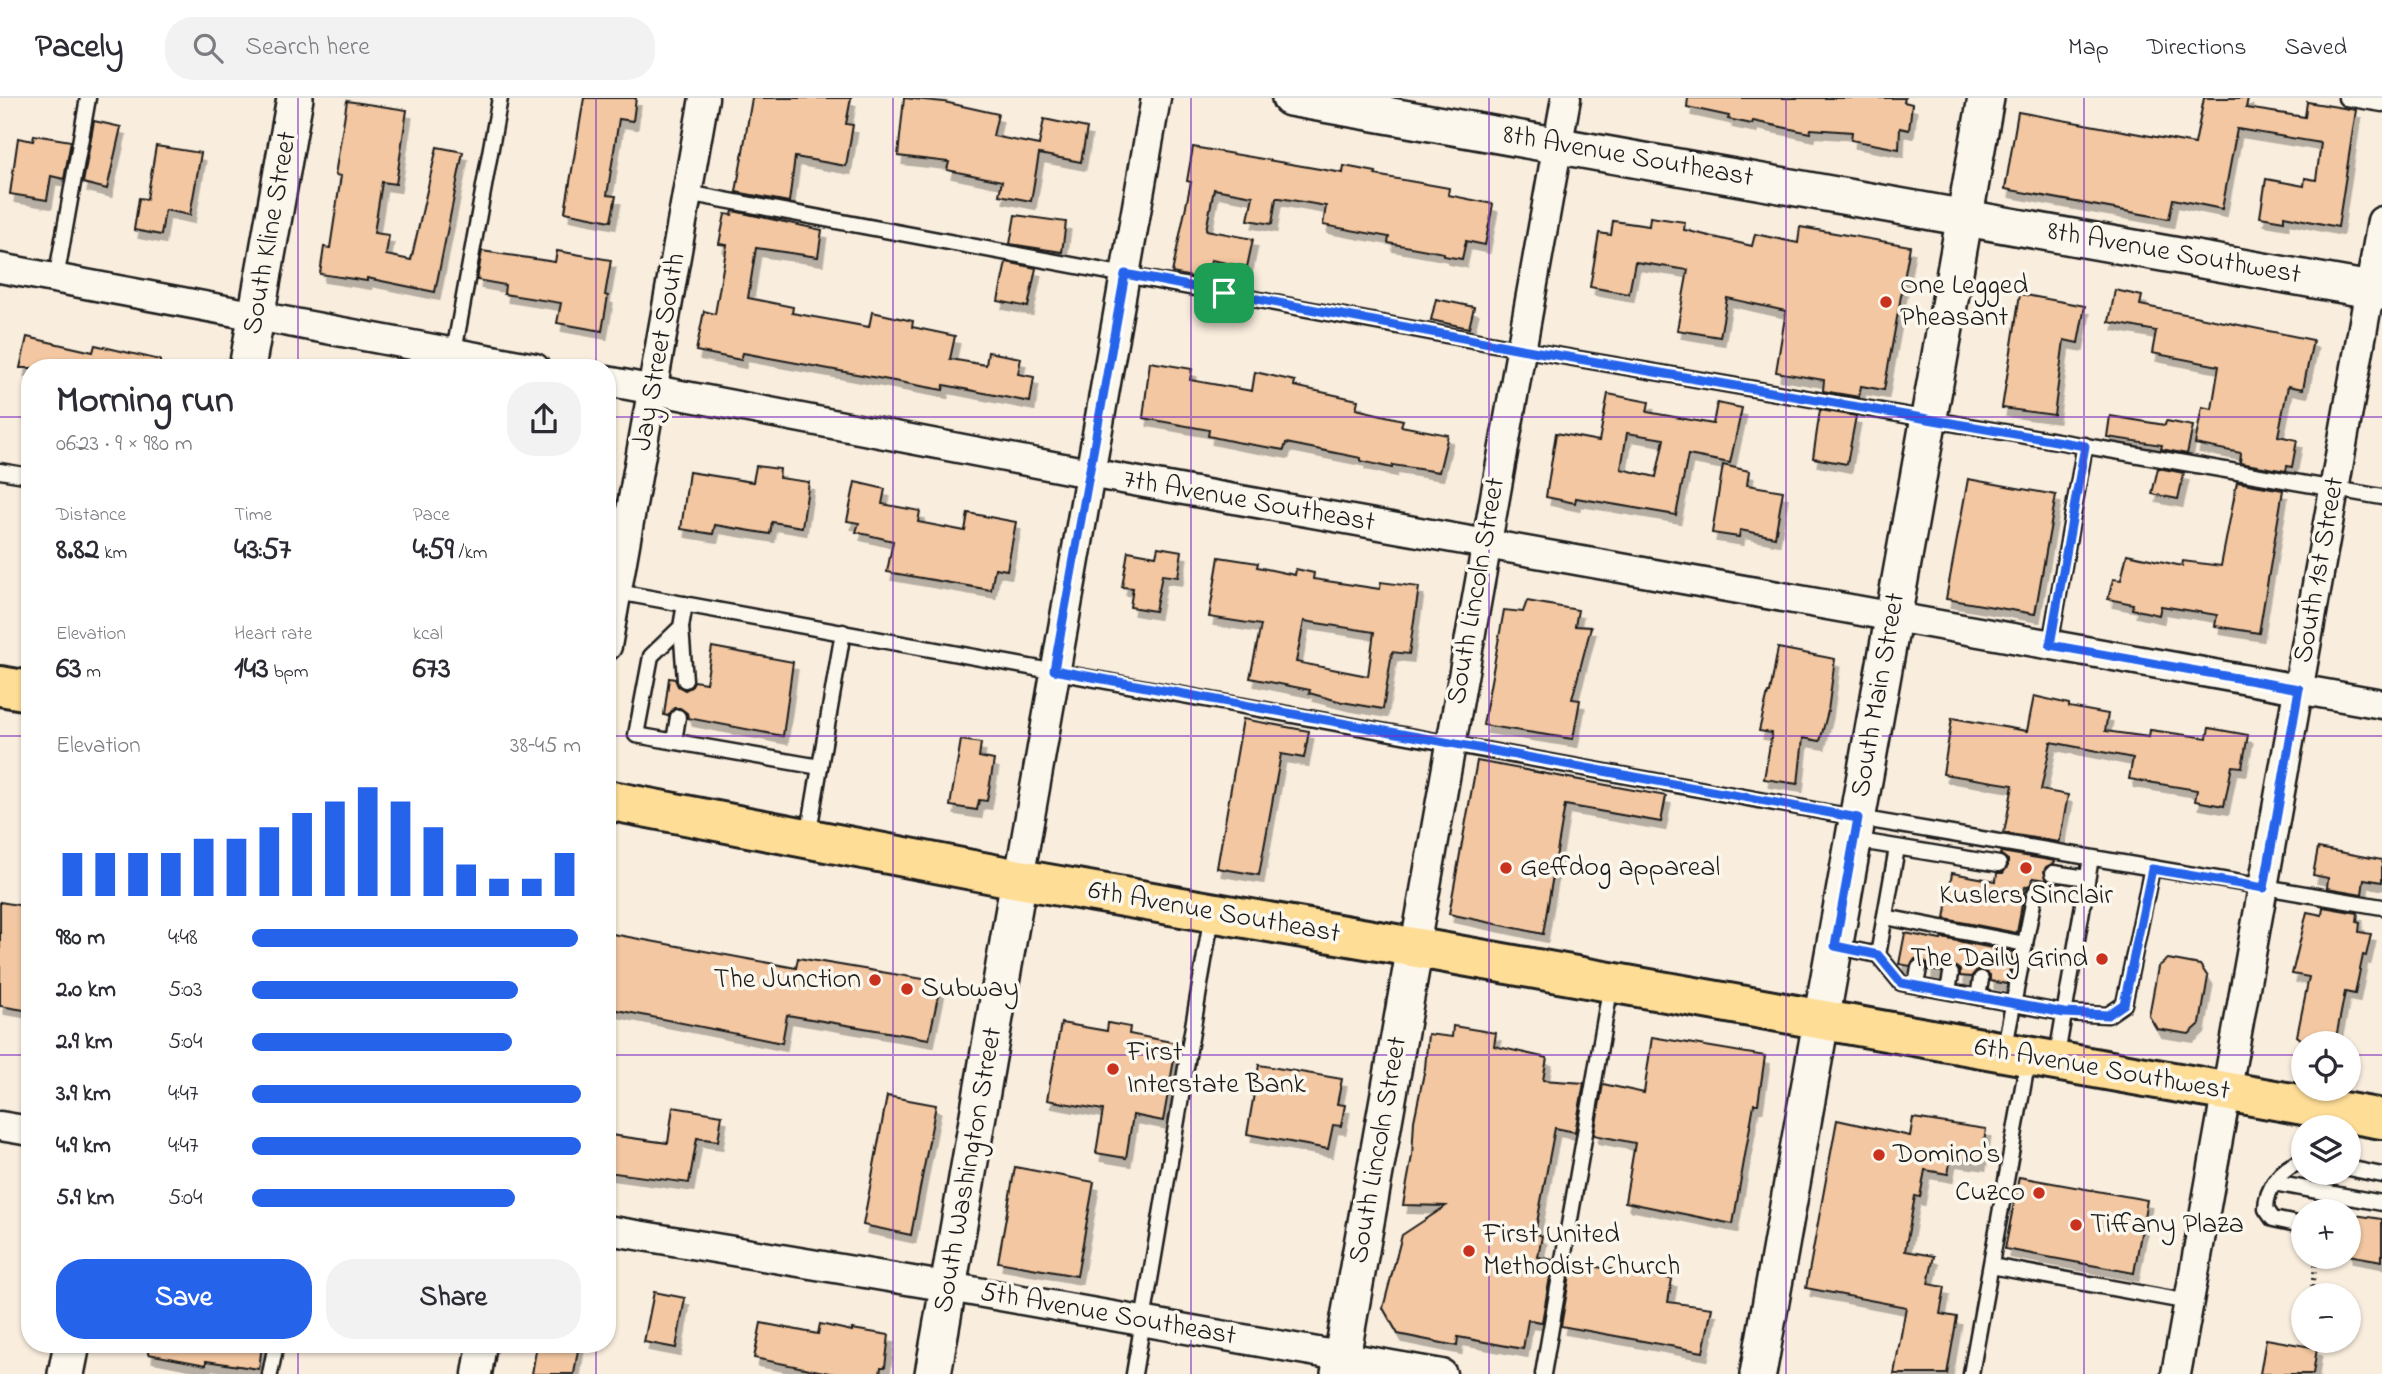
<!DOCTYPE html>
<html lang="en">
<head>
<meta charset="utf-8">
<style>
  body { margin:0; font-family:"Indie Flower",sans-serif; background:#f2f2f3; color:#2b2b33; height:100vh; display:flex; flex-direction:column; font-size:26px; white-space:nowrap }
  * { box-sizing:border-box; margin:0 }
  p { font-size:23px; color:#7c7c81 }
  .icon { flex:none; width:38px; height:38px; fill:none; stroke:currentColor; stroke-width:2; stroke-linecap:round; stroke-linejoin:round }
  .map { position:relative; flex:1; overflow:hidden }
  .panel { position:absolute; left:21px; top:261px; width:595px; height:994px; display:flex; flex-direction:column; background:#fff; border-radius:28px; box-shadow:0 2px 5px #0004 }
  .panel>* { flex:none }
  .buttons { position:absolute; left:2291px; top:933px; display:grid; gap:14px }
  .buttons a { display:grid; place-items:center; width:70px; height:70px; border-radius:50%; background:#fff; box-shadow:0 2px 5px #0004; font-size:35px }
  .pin { position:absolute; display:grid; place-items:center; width:60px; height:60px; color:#fff; margin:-30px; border-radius:14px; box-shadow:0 4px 10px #0006 }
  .round { display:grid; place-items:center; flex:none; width:74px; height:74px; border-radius:28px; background:#f2f2f3 }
  .headline { display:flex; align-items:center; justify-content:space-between; height:119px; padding:0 35px }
  h1 { font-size:38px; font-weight:700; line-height:52px }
  .metrics { display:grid; grid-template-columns:repeat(3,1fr); gap:10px; height:119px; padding:7px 35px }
  .metrics div { display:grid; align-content:center }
  .metrics b { font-size:30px; font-weight:700 }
  .metrics small { font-size:19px; font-weight:400 }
  .metrics p { font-size:19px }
  .chart { height:196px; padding:14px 35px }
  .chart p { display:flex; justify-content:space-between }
  .chart svg { width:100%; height:126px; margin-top:7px; stroke:#2563eb; stroke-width:6 }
  .button { display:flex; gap:14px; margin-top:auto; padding:14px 35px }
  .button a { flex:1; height:80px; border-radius:28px; background:#2563eb; color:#fff; font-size:28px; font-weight:700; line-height:80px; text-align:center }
  .button a+a { background:#f2f2f3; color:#2b2b33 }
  ul { padding:0 35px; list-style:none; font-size:23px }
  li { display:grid; grid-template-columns:112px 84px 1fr; align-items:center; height:52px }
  li i { height:18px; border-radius:9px; background:#2563eb }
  header { display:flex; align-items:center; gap:42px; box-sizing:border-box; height:98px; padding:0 35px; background:#fff; border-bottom:2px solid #e1e1e2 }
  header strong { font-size:33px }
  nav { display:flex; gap:38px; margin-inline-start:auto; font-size:24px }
  .search { width:490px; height:63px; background:#f2f2f3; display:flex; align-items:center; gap:18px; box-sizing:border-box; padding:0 24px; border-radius:28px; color:#7c7c81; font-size:26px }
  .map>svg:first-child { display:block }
</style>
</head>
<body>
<header>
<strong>Pacely</strong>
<div class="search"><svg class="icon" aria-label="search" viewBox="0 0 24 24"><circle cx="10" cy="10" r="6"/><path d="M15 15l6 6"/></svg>Search here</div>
<nav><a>Map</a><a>Directions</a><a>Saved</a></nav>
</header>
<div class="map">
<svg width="2382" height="1276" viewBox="0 0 2382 1276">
  <defs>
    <filter id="shadow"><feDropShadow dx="4.5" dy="8" stdDeviation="0" flood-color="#0004"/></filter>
  </defs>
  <rect width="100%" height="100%" fill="#f9eddd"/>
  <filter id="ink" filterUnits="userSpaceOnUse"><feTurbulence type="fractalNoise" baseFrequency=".0143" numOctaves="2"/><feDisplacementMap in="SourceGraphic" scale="14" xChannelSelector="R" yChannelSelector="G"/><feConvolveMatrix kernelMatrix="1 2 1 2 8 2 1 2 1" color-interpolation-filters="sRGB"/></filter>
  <g filter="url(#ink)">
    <g fill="#f2c7a1" stroke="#1c1c1c" stroke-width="2" fill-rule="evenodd" filter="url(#shadow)">
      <polygon points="584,0 636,0 633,23 619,21 607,97 616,98 611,123 565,114"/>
      <polygon points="752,0 851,0 846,26 853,27 846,68 795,59 789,104 736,94"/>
      <polygon points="904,0 944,4 998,16 993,38 1039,47 1044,21 1087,30 1081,64 1039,56 1031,103 999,97 1002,83 947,72 949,64 898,58"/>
      <polygon points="1688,0 1905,0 1904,4 1912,6 1909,32 1900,30 1899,51 1851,42 1852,34 1811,31 1810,35 1753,23 1752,26 1728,21 1729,18 1687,9"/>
      <polygon points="2204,0 2248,0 2246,10 2305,19 2307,4 2356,12 2338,129 2284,118 2284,123 2260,119 2266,81 2304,88 2305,80 2316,82 2321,45 2237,31 2222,111 2173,101 2169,121 2005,91 2018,14 2195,46"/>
      <polygon points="347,3 407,12 396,86 382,84 374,135 389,137 386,157 411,162 437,49 463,54 435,194 367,180 367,183 320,176 324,149 330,150 341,78 335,77"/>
      <polygon points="94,23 121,29 107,91 83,85"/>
      <polygon points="34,37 71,43 64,81 51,78 47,102 10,96 18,40 33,43"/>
      <polygon points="156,48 201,55 190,117 165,112 161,137 134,132 139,100 147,101"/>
      <polygon points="1193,49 1343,75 1344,68 1376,74 1375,77 1449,90 1448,97 1493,106 1485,147 1466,143 1462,161 1444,158 1444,155 1388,145 1389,139 1323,127 1326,108 1280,100 1276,100 1272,126 1248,122 1253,98 1214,91 1206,132 1253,141 1247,169 1211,162 1207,182 1172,175 1191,84 1187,83"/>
      <polygon points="733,113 822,132 818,159 756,150 748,200 793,209 792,215 869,229 872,214 913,223 912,229 955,238 950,261 986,267 988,254 1021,260 1018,276 1034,279 1030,304 944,287 943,292 743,255 741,262 696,253 704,213 715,216 727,147 719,146 725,116 732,117"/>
      <polygon points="1015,117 1066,124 1062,154 1010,146"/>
      <polygon points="1650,119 1685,124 1684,132 1752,148 1755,136 1798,145 1800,129 1910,148 1884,292 1861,288 1859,299 1823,293 1824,282 1776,274 1786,213 1727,200 1720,239 1677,232 1688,172 1635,164 1629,196 1590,189 1599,135 1611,137 1613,123 1649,128"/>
      <polygon points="482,153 555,164 557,153 611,162 605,197 608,198 602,233 557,225 561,205 504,196 505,187 477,182"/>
      <polygon points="1006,164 1036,170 1028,209 998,203"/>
      <polygon points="2115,192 2142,198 2140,207 2313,242 2303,291 2288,288 2278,338 2297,342 2292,369 2287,368 2286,373 2240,365 2241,355 2195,346 2202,309 2212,311 2219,268 2152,255 2156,233 2109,224"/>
      <polygon points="2020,196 2085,208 2078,245 2064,242 2054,317 2002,310"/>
      <polygon points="1436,201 1474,209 1469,230 1431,222"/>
      <polygon points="27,239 93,254 95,247 160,262 160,270 20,270"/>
      <polygon points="1150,264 1192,271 1190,282 1252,293 1255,274 1295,283 1294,288 1358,302 1356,311 1403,322 1401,328 1448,337 1439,374 1393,367 1392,370 1361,363 1361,360 1286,345 1284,352 1236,344 1208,338 1209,332 1143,320"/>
      <path d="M1608 296 1649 304 1647 314 1713 326 1717 305 1742 310 1730 365 1688 357 1676 417 1576 400 1575 405 1546 399 1556 335 1599 343ZM1627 335 1664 341 1656 379 1621 371Z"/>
      <polygon points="1820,312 1856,318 1847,366 1813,360"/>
      <polygon points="2110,318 2165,327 2166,323 2193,328 2187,356 2161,351 2162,347 2107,339"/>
      <polygon points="1723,367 1749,373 1747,387 1783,393 1775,439 1740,432 1739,439 1712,435"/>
      <polygon points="756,368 780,371 779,380 809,384 802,429 772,424 770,436 715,427 713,436 681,431 689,374 753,384"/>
      <polygon points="2158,370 2184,375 2178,401 2152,396"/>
      <polygon points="1968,381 2056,397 2035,516 1946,501"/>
      <polygon points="855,384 885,391 882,406 920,413 918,424 965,433 968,415 1016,424 1007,472 995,470 991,492 887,474 893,443 856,434 859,425 847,423"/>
      <polygon points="2237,384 2283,392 2259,535 2215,528 2217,517 2161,508 2159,517 2132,511 2133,506 2108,501 2113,481 2121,482 2127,456 2182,468 2183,463 2221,468"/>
      <polygon points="1158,449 1182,453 1178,479 1162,477 1155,513 1130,509 1133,490 1122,489 1128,453 1156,458"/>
      <path d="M1219 459 1258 465 1257 469 1295 477 1296 471 1314 475 1313 481 1380 491 1381 484 1419 489 1409 556 1392 554 1383 611 1342 604 1309 595 1310 592 1250 580 1261 527 1209 519ZM1304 523 1374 534 1368 578 1296 564Z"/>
      <polygon points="1527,503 1578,512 1575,528 1591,529 1572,601 1580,602 1573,641 1483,627 1504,512 1523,514"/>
      <polygon points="712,549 793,564 783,638 688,620 687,615 680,610 674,610 668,618 664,617 669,580 675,581 678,588 685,592 691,589 694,583 706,585"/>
      <polygon points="1778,550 1835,561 1828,613 1820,643 1803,640 1798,686 1764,681 1772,635 1759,633 1768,595 1770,595"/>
      <polygon points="2034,598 2069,606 2069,609 2108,616 2105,633 2149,639 2150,632 2207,640 2209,630 2248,637 2242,669 2232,668 2224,708 2195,703 2197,692 2129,681 2133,660 2051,644 2041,692 2068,697 2060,741 2058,744 2004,735 2013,687 1943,676 1952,620 2027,633"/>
      <polygon points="1243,621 1309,633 1304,660 1281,656 1259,777 1217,770"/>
      <polygon points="961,642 981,645 979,659 994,662 987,703 979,702 977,712 950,708"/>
      <polygon points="1477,663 1666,698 1661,724 1565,707 1543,836 1449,816"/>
      <polygon points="2318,750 2382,762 2382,784 2364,781 2362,796 2327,790 2328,780 2313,777"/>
      <polygon points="2001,754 2055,763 2054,765 2046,769 2044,773 2047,782 2033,780 2032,786 2025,789 2017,835 1945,821 1952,775 1996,783 1997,775 2003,775 2008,768 2008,762 2000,756"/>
      <polygon points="0,804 30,809 30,913 0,908"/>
      <polygon points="2323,809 2358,815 2357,824 2360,825 2359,834 2371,836 2366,858 2363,857 2355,896 2345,894 2335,945 2306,945 2297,938 2309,879 2292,876 2307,814 2322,817"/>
      <polygon points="607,835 796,870 798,860 941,884 929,941 787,917 782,945 607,910"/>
      <polygon points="1905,835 1941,842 1942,840 2013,854 2007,886 1990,883 1990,877 1983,872 1977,872 1971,879 1960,878 1960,872 1953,867 1947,867 1942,874 1928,872 1928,866 1921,861 1915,861 1910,868 1899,866"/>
      <polygon points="2168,861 2200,867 2208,879 2200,926 2189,936 2157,931 2149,918 2158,869"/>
      <polygon points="1061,925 1107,933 1108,925 1130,929 1129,936 1177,945 1163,1023 1133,1017 1126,1060 1096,1055 1103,1012 1047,1002"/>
      <polygon points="1453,928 1496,935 1494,948 1547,960 1543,982 1584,985 1575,1034 1555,1030 1535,1135 1542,1138 1538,1159 1553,1162 1542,1224 1528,1222 1523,1251 1458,1239 1457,1248 1398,1236 1383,1210 1402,1137 1446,1108 1403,1107 1412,1058 1414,1023 1425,970 1428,936 1452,939"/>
      <polygon points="1652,939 1765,958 1758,1006 1754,1006 1733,1126 1625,1104 1635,1045 1594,1037 1603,986 1644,995"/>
      <polygon points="1259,967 1342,981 1337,1006 1345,1007 1341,1028 1333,1027 1328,1051 1247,1036"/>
      <polygon points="887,998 936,1007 911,1137 863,1127"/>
      <polygon points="673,1009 722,1017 718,1043 697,1040 689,1085 607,1074 610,1037 668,1045"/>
      <polygon points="1913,1020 1986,1031 1981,1064 1951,1060 1948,1076 1925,1072 1920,1099 1915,1098 1905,1153 1934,1158 1928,1186 1945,1189 1940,1216 1957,1219 1947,1276 1894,1276 1906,1209 1806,1190 1837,1022 1910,1038"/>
      <polygon points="1015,1069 1094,1084 1077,1178 998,1164"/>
      <polygon points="2019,1079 2147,1102 2134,1175 2005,1151"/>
      <polygon points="2348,1116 2382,1121 2382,1163 2348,1157"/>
      <polygon points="1572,1165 1672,1181 1668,1204 1712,1210 1703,1254 1561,1228"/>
      <polygon points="654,1194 685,1200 676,1250 644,1244"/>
      <polygon points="761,1225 818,1236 820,1226 852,1233 852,1231 889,1237 885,1269 881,1269 880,1276 834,1276 754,1260"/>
      <polygon points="2266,1241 2317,1250 2313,1276 2260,1276"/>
      <polygon points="149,1246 262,1246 259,1271 206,1263 206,1267 148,1256"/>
      <polygon points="537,1246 579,1246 574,1276 532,1276"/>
    </g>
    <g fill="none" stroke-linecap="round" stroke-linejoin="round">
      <defs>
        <g id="service">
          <polyline points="2346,0 2382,6"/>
          <polyline points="687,95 1521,251 2382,399"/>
          <polyline points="56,181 88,0"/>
          <polyline points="454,254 500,0"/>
          <polyline points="0,373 30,378"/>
          <polyline points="612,493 1858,720 2382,809"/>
          <polyline points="685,506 681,529 651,558 636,637 820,669"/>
          <polyline points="681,529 685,582"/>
          <polyline points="2050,547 2085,347"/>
          <polyline points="674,643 678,619"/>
          <polyline points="808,739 843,534"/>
          <polyline points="1854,742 1999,766"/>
          <polyline points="2053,775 2087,780"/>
          <polyline points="1885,819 2025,846"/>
          <polyline points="1835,848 1878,857 1897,750"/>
          <polyline points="1878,857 1901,885 2064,915 2108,917 2124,906 2152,770"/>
          <polyline points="1916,887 1919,870"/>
          <polyline points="1948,893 1951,876"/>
          <polyline points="1978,899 1981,881"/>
          <polyline points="2004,953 2035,795"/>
          <polyline points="2056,963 2091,760"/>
          <polyline points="2348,1070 2382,1077"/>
          <polyline points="2274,1085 2382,1105"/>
          <path d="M2297 1126 2273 1121 2266 1111C2266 1091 2282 1067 2303 1064"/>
          <polyline points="1991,1168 2189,1204"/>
          <polyline points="270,1276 276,1246"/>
          <polyline points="1134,1276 1212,816"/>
          <polyline points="1543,1276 1611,886"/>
          <polyline points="1971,1276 2028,961"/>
        </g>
        <g id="minor">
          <polyline points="0,170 535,270"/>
          <polyline points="607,283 1089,375 2382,606"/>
          <polyline points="607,548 704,0"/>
          <polyline points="1019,781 1156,0"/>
          <polyline points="1415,849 1566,0"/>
          <polyline points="0,1028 30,1033"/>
          <polyline points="607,1132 949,1189 1442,1276"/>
          <polyline points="477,1276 482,1246"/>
          <polyline points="2176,1276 2382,123"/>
        </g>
        <g id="tertiary">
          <polyline points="1290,0 2382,194"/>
          <polyline points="247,270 295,0"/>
          <polyline points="66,1276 72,1246"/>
          <polyline points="933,1276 1019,781"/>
          <polyline points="1339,1276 1415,849"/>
          <polyline points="1758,1276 1986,0"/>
        </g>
        <g id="trunk">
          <polyline points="0,588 30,593"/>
          <polyline points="607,702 1019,781 1384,844 2382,1021"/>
        </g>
      </defs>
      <use href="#service" stroke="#1c1c1c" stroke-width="19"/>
      <use href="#minor" stroke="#1c1c1c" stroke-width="33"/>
      <use href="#tertiary" stroke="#1c1c1c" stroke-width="40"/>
      <use href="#trunk" stroke="#1c1c1c" stroke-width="44"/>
      <polyline stroke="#1c1c1c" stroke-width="4.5" stroke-dasharray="2 5" stroke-linecap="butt" points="2311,1196 2317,1158"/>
      <use href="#service" stroke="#fbf7ec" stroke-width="14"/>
      <use href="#minor" stroke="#fbf7ec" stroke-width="28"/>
      <use href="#tertiary" stroke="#fbf7ec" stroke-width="35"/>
      <use href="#trunk" stroke="#fedd96" stroke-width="38"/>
    </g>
  </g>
  <g fill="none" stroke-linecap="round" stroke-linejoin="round" filter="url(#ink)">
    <defs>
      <polygon id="route" points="1125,176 1521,251 2085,348 2050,547 2299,591 2264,790 2152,771 2124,906 2108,917 2064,915 1901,885 1878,857 1835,848 1858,720 1054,572"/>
    </defs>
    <use href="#route" stroke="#fff" stroke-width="14"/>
    <use href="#route" stroke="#2563eb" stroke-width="9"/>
  </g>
  <path fill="none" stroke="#7b2cbf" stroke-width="2" stroke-opacity="0.55" d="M298 0V270M596 0V270M893 0V1276M1191 0V1276M1489 0V1276M1786 0V1276M2084 0V1276M0 319H30M607 319H2382M0 638H30M607 638H2382M0 957H30M607 957H2303M2348 957H2382M298 1246V1276M596 1246V1276"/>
  <g fill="#c8321e" stroke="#fbf7ec" stroke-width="2.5">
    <circle cx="1886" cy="204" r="7"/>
    <circle cx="1506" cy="770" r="7"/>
    <circle cx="2026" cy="770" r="7"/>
    <circle cx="2102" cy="861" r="7"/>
    <circle cx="875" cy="882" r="7"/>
    <circle cx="907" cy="891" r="7"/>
    <circle cx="1113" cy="971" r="7"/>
    <circle cx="1879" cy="1057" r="7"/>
    <circle cx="2039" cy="1095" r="7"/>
    <circle cx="2076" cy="1127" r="7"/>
    <circle cx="1469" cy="1153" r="7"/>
  </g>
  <g text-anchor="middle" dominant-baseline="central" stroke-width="7" stroke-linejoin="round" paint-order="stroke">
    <g font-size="28" fill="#1c1c1c" stroke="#fbf7ec">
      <text transform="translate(1628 59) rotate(10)">8th Avenue Southeast</text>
      <text transform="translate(271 135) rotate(-80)">South Kline Street</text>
      <text transform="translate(2174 156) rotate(10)">8th Avenue Southwest</text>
      <text transform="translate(660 254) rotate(-80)">Jay Street South</text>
      <text transform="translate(1249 404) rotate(10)">7th Avenue Southeast</text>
      <text transform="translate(2320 472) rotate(-80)">South 1st Street</text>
      <text transform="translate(1477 493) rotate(-80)">South Lincoln Street</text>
      <text transform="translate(1879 597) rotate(-80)">South Main Street</text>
      <text transform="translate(1214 815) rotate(10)">6th Avenue Southeast</text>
      <text transform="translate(2102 972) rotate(10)">6th Avenue Southwest</text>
      <text transform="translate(1379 1052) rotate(-80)">South Lincoln Street</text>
      <text transform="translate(969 1072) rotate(-80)">South Washington Street</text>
      <text transform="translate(1108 1217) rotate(10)">5th Avenue Southeast</text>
    </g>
    <g font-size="28" fill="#1c1c1c" stroke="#fbf7ec" text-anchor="start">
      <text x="1900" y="188">One Legged<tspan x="1900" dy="32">Pheasant</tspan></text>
      <text x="1520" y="770">Geffdog appareal</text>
      <text x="2026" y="798" text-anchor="middle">Kuslers Sinclair</text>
      <text x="2088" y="861" text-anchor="end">The Daily Grind</text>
      <text x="861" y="882" text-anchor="end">The Junction</text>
      <text x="921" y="891">Subway</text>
      <text x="1127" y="955">First<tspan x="1127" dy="32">Interstate Bank</tspan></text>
      <text x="1893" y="1057">Domino's</text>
      <text x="2025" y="1095" text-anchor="end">Cuzco</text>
      <text x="2090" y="1127">Tiffany Plaza</text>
      <text x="1483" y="1137">First United<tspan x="1483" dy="32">Methodist Church</tspan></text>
    </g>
  </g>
</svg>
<div class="buttons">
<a><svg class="icon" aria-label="locate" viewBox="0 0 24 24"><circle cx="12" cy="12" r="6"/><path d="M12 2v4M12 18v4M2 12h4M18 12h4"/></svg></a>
<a><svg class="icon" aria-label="layers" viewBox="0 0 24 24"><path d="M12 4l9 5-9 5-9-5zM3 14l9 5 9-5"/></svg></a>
<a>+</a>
<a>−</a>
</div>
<div class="pin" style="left:1224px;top:195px;background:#1e9e55"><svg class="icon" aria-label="arrive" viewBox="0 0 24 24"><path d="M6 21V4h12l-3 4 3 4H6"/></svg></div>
<section class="panel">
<div class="headline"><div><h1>Morning run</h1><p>06:23 · 9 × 980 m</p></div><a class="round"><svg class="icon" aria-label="share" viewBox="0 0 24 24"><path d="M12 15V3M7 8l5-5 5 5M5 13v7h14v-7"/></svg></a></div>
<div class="metrics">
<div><p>Distance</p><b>8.82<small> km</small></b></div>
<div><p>Time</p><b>43:57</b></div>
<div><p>Pace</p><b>4:59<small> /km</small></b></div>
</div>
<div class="metrics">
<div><p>Elevation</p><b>63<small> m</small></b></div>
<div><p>Heart rate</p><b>143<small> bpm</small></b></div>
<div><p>kcal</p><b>673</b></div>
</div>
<div class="chart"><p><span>Elevation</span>38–45 m</p>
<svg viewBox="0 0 160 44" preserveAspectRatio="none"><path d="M5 44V29M15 44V29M25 44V29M35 44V29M45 44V24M55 44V24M65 44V20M75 44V15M85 44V11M95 44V6M105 44V11M115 44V20M125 44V33M135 44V38M145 44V38M155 44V29"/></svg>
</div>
<ul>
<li><b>980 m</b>4:48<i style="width:99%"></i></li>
<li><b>2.0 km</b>5:03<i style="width:81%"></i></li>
<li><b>2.9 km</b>5:04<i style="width:79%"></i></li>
<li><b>3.9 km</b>4:47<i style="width:100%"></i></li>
<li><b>4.9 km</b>4:47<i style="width:100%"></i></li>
<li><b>5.9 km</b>5:04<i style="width:80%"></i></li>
</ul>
<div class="button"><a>Save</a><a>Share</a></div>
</section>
</div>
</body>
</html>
